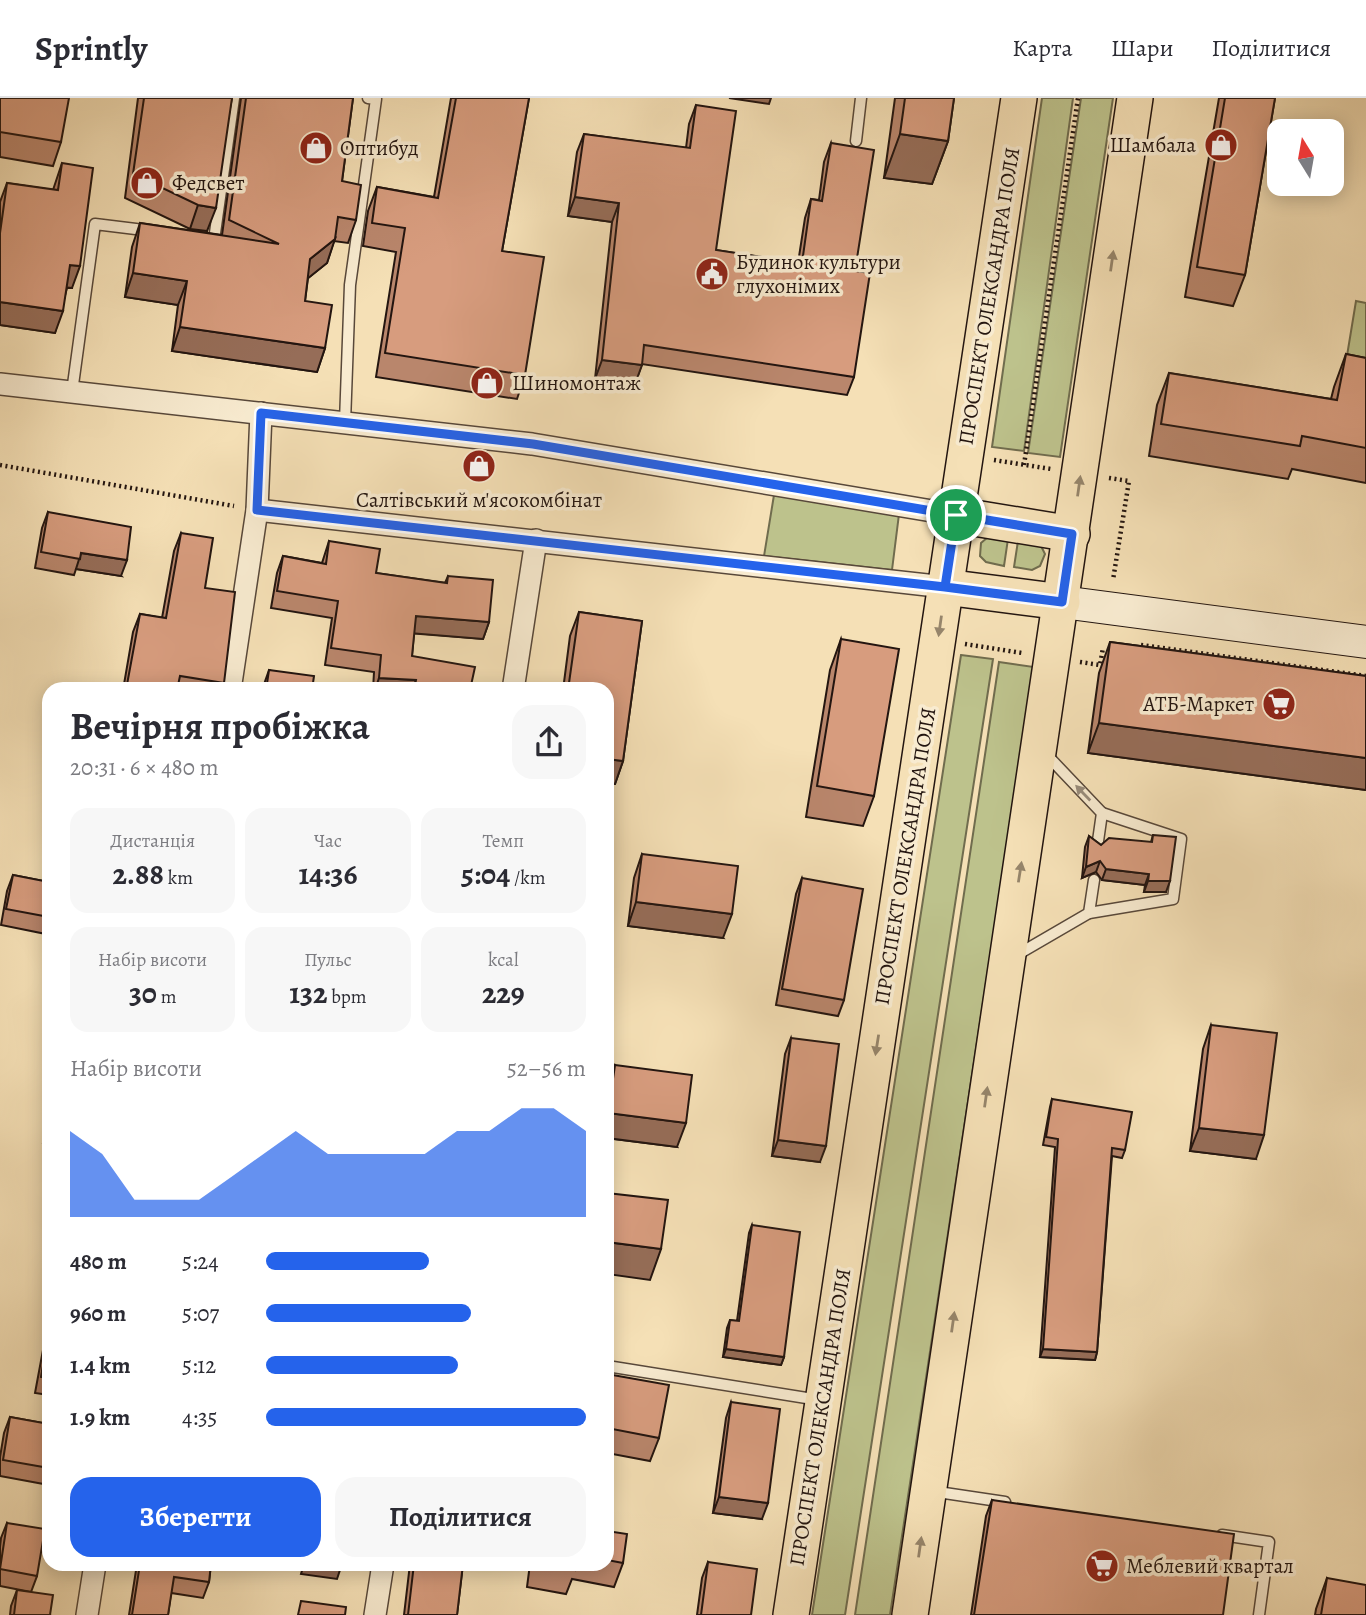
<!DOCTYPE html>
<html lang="uk">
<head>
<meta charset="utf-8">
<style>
  body { margin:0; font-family:Alegreya,serif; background:#f7f7f7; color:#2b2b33; height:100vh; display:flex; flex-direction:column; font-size:26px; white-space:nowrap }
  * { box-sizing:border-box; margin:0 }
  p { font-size:23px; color:#7c7c81 }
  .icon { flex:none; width:38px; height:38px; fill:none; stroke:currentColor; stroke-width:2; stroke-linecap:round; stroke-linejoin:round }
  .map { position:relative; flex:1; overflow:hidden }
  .drawer { position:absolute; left:42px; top:584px; width:572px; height:889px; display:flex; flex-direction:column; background:#fff; border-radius:21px; box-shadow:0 4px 18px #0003 }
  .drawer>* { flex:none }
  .needle { width:46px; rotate:349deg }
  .controls { position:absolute; left:1267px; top:21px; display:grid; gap:14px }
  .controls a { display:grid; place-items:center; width:77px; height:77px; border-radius:14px; background:#fff; box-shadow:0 4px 18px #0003; font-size:35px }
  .pin { position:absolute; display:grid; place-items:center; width:60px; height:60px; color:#fff; margin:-30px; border:4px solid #fff; border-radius:50%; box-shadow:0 2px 7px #0007 }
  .round { display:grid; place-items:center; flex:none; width:74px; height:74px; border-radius:21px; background:#f7f7f7 }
  .headline { display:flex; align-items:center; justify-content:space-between; height:119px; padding:0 28px }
  h1 { font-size:38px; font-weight:600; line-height:52px }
  .figures { display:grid; grid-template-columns:repeat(3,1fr); gap:10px; height:119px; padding:7px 28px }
  .figures div { display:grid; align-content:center; border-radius:18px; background:#f7f7f7; text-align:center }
  .figures b { font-size:30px; font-weight:600 }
  .figures small { font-size:19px; font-weight:400 }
  .figures p { font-size:19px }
  .chart { height:196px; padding:14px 28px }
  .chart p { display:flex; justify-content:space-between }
  .chart svg { width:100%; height:126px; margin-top:7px; fill:#2563eb; opacity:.7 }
  .cta { display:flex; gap:14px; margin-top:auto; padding:14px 28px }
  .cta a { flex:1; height:80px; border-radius:21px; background:#2563eb; color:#fff; font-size:28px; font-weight:600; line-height:80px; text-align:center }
  .cta a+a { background:#f7f7f7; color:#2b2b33 }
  ul { padding:0 28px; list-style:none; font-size:23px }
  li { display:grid; grid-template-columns:112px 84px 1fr; align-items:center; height:52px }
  li i { height:18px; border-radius:9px; background:#2563eb }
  header { display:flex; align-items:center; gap:42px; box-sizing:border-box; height:98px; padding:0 35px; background:#fff; border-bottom:2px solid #e1e1e2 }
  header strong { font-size:33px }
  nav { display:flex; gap:38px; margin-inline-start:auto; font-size:24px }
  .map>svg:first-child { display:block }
</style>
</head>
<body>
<header>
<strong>Sprintly</strong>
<nav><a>Карта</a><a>Шари</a><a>Поділитися</a></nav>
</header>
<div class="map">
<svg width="1366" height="1517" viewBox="0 0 1366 1517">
  <rect width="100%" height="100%" fill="#f5e0b6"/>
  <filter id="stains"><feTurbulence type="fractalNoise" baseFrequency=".00286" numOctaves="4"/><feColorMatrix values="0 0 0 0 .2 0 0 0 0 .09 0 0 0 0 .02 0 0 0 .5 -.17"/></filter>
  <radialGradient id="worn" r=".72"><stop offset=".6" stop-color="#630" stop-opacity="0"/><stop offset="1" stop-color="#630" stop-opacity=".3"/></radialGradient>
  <g fill="#bdc28c" stroke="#706c4e" stroke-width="2">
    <polygon points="1042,0 1073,0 1024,353 992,349"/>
    <polygon points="1081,0 1113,0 1060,359 1028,355"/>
    <polygon points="1356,203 1366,205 1366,280 1344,276"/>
    <polygon points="774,397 899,416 892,472 764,458"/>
    <polygon points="988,439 1008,441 1004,468 986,464 980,458 981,445"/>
    <polygon points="1018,443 1041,448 1045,456 1040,468 1032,472 1014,469"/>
    <polygon points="961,557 993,561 845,1517 812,1517"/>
    <polygon points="999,564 1034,569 890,1517 855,1517"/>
  </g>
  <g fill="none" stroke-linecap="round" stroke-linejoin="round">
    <defs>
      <g id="lane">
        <polyline points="856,43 861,0"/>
        <polyline points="206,141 214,142 234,0"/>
        <polyline points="72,294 95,126 152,133"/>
        <polyline points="345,324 350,187 376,1 368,0"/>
        <polyline points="1044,654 1102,715 1097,750"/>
        <polyline points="1089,815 1173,801 1181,741 1102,715"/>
        <polyline points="1015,858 1089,815 1094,782"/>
        <polyline points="607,1268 819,1302"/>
        <polyline points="931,1393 1005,1404"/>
        <polyline points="1222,1437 1269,1444 1259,1517"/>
      </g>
      <g id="street">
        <polyline points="0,286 532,346 956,417"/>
        <polyline points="257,412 945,489"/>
        <polyline points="230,592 257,412 261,315"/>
        <polyline points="513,592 536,442"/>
        <polyline points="87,1517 95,1466"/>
        <polyline points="375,1517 383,1466"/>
      </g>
      <polyline id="secondary" points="1062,504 1366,544"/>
      <g id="primary">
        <polyline points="956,417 1072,436"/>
        <polyline points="945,489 1062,504"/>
        <polyline points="791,1517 1019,0"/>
        <polyline points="910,1517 1135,0"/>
      </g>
    </defs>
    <use href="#lane" stroke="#58483a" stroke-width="13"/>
    <use href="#street" stroke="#58483a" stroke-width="24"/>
    <use href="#secondary" stroke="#231510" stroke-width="34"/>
    <use href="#primary" stroke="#231510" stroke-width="38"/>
    <g stroke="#231510" stroke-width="4.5" stroke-dasharray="2 3.5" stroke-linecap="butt">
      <polyline points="994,362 1051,371"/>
      <polyline points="0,367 234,408"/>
      <polyline points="1024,367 1078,0"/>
      <polyline points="1109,380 1129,383 1113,482"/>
      <polyline points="965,546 1022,555"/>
      <polyline points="1141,547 1366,578"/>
      <polyline points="1080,564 1100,567 1103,550"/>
    </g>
    <use href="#lane" stroke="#f8ebd0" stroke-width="10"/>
    <use href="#street" stroke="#f8ebd0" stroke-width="21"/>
    <use href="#secondary" stroke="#f8ebd0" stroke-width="32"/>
    <use href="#primary" stroke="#f5e0b6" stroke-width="35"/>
  </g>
  <g fill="#b9866c" stroke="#231510" stroke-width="2">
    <polygon points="0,0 61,44 53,68 0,59"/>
    <polygon points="138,0 232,0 207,133 190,131 125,100"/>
    <polygon points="241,0 353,0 342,83 356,122 348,145 334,143 327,165 308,180 305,203 325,250 317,274 172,253 178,207 125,199 132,149 140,125 222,137"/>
    <polygon points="451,0 529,0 502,153 525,277 517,301 376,279 396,154 363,148 368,113 377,89 434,99"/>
    <polygon points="895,0 954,0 948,43 932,86 884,80"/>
    <polygon points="1219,0 1275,0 1245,177 1233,208 1185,199"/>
    <polygon points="696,7 716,152 798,165 805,120 811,101 819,102 824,64 831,45 855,173 854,279 847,297 642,266 635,286 595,281 612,124 568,118 577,54 584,36 686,50 689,26"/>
    <polygon points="62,65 72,190 67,190 55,235 0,227 0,104 7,85 53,92"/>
    <polygon points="1346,256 1366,260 1366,385 1292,371 1288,381 1149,358 1157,307 1169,275 1331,301 1334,289"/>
    <polygon points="48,414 121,478 76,471 74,477 35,470 42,430"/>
    <polygon points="181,435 205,490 224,585 222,592 123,592 133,534 140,516 162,520 174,453"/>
    <polygon points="329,443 376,475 445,485 448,478 489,524 483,541 414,535 412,558 470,592 373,592 374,574 325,567 332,520 271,510 277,475 283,458 322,465"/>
    <polygon points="579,514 642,523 623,663 615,686 607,685 607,592 563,592 570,538"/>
    <polygon points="841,541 874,698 863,728 806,719 830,572"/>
    <polygon points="1110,544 1366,578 1366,692 1088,655 1099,575"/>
    <polygon points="269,572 312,592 262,592"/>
    <polygon points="1153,737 1166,794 1144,794 1145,787 1102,782 1096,774 1082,780 1085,749 1089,738 1101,747 1151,744"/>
    <polygon points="642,756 723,840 628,828 634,780"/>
    <polygon points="13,777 49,784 49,828 46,836 1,827 7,793"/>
    <polygon points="802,780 844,902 838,918 776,907 796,796"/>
    <polygon points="1211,927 1256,1061 1190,1053 1203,951"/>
    <polygon points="791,940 820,1064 772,1058 785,956"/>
    <polygon points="615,967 677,1049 607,1040 607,988"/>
    <polygon points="1052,1001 1125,1052 1122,1060 1112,1058 1097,1254 1095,1262 1040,1259 1055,1049 1043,1047 1050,1009"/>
    <polygon points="49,1011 49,1046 43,1045"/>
    <polygon points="752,1127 784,1259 781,1267 723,1259 727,1230 730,1222 737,1223 749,1135"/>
    <polygon points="48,1236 49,1237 49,1297 35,1295 43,1252"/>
    <polygon points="607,1276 659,1340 650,1363 607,1355"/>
    <polygon points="731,1304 762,1421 713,1415 726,1320"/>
    <polygon points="10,1319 49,1326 49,1387 0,1378 0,1359 4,1335"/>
    <polygon points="992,1402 1223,1517 971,1517 986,1418"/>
    <polygon points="7,1425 37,1478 31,1494 0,1488 0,1449 1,1440"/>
    <polygon points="607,1433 623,1465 614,1489 572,1481 566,1496 527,1489 530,1466 607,1466"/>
    <polygon points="708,1464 751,1517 697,1517 702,1480"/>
    <polygon points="137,1466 211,1466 209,1484 203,1500 171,1495 168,1517 129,1517"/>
    <polygon points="410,1466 463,1466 457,1517 404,1517"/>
    <polygon points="1327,1480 1366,1517 1315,1517 1316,1511"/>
    <polygon points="17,1492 50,1517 10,1517 11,1508"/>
  </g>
  <g fill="#966d58" stroke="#231510" stroke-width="2">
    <polygon points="729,0 771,0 769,6"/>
    <polygon points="900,36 948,43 932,86 884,80"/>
    <polygon points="575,99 619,105 612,124 568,118"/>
    <polygon points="198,107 216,110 207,133 190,131"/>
    <polygon points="335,141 327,165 302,185 310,161"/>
    <polygon points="70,167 80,168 72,190 62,189"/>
    <polygon points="133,175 187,183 178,207 125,199"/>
    <polygon points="0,204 63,213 55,235 0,227"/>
    <polygon points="180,229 325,250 317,274 172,253"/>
    <polygon points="602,262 642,267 635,286 595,281"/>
    <polygon points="81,455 127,462 121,478 76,471"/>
    <polygon points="416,518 489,524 483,541 409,535"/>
    <polygon points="379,580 416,582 412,592 375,592"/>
    <polygon points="1099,625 1366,660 1366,692 1088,655"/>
    <polygon points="607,661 623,663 615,686 607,685"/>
    <polygon points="1100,763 1096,774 1082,780 1086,769"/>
    <polygon points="1106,771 1149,776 1145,787 1102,782"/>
    <polygon points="1148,783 1170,783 1166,794 1144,794"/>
    <polygon points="636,804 732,816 723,840 628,828"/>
    <polygon points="608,1015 686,1025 677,1049 607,1040 607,1019"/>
    <polygon points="1199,1030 1264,1037 1256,1061 1190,1053"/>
    <polygon points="778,1042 826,1048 820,1064 772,1058"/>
    <polygon points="607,1144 661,1151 650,1182 607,1176"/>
    <polygon points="726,1251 784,1259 781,1267 723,1259"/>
    <polygon points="1043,1251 1097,1254 1095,1262 1040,1259"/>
    <polygon points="719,1399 768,1405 762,1421 713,1415"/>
    <polygon points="304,1466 342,1466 337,1481 301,1476"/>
  </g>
  <g fill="#d79c7e" stroke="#231510" stroke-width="2">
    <polygon points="0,0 69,0 61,44 0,34"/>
    <polygon points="144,0 232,0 216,110 198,107 133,76"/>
    <polygon points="246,0 353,0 342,83 361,87 356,122 338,119 335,141 310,161 305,203 332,207 325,250 180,229 187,183 133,175 140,125 279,146 229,122"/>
    <polygon points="456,0 529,0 502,153 544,159 525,277 385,255 405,130 372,125 377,89 438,100"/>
    <polygon points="905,0 954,0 948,43 900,36"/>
    <polygon points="1225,0 1275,0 1245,177 1197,169"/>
    <polygon points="696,7 736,13 716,152 802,165 811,101 822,103 831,45 874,52 855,173 870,175 854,279 644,247 642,267 602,262 619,105 575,99 584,36 690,50"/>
    <polygon points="62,65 93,70 80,168 70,167 63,213 0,204 0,135 7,85 58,92"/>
    <polygon points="1346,256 1366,260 1366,350 1302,338 1300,348 1161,326 1169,275 1337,302"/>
    <polygon points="48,414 131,429 127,462 81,455 80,461 41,454"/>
    <polygon points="181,435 213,440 205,490 235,494 224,585 180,578 177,592 126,592 140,516 166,520"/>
    <polygon points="329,443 380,451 376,475 447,485 448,478 493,482 489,524 416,518 412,558 475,569 470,592 414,592 416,582 379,580 381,557 331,550 338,503 277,493 283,458 326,466"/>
    <polygon points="579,514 642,523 623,663 607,661 607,592 568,592"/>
    <polygon points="841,541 899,551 874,698 817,688"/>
    <polygon points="1110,544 1366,578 1366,660 1099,625"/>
    <polygon points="269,572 314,578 312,592 266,592"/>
    <polygon points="1153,737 1176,739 1170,783 1148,783 1149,776 1106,771 1100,763 1086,769 1089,738 1101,747 1109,740 1152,744"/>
    <polygon points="642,756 738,768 732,816 636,804"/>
    <polygon points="13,777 49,784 49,819 6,811"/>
    <polygon points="802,780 863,791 844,902 782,891"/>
    <polygon points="1211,927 1277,935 1264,1037 1199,1030"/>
    <polygon points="791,940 839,946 826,1048 778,1042"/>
    <polygon points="615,967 692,977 686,1025 608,1015"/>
    <polygon points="1052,1001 1132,1014 1125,1052 1112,1050 1097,1254 1043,1251 1058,1041 1046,1039"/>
    <polygon points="607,1095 668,1102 661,1151 607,1144"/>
    <polygon points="752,1127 800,1134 784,1259 726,1251 730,1222 739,1223"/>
    <polygon points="48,1236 49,1237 49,1280 41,1279"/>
    <polygon points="607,1276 669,1287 659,1340 607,1330"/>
    <polygon points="731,1304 780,1311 768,1405 719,1399"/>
    <polygon points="10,1319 49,1326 49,1370 3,1362"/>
    <polygon points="992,1402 1234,1436 1223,1517 974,1517"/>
    <polygon points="7,1425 45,1431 37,1478 0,1471"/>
    <polygon points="607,1433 627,1436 623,1465 607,1462"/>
    <polygon points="708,1464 757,1471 751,1517 701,1517"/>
    <polygon points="140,1466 211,1466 209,1484 174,1479 168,1517 132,1517"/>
    <polygon points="414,1466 463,1466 457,1517 408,1517"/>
    <polygon points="544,1466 576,1466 575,1472"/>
    <polygon points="1327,1480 1366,1487 1366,1517 1321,1517"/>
    <polygon points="17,1492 53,1497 50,1517 14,1517"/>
    <polygon points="301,1503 346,1509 345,1517 298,1517"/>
  </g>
  <defs><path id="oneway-solid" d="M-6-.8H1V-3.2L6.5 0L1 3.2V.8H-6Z" transform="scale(1.75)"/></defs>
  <g fill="#96856b">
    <use href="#oneway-solid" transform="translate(1112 163) rotate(-82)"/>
    <use href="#oneway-solid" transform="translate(1079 388) rotate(-82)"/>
    <use href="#oneway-solid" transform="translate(940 528) rotate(98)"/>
    <use href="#oneway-solid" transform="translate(1020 774) rotate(-81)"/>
    <use href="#oneway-solid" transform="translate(877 947) rotate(99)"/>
    <use href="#oneway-solid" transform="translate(986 999) rotate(-82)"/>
    <use href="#oneway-solid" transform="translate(953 1224) rotate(-82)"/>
    <use href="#oneway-solid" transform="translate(920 1449) rotate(-82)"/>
  </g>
  <use fill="#988b7a" href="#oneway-solid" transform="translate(1083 695) rotate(-134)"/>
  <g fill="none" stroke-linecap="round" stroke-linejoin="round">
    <defs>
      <polyline id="route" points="956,417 945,489 257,412 261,315 533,346 956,417 945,489 1062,504 1072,436 956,417"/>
    </defs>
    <use href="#route" stroke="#fff" stroke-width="14"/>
    <use href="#route" stroke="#2563eb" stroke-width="9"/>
  </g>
  <defs>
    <symbol id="shop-disc" viewBox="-11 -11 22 22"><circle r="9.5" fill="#8f2418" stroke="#f8ebd0"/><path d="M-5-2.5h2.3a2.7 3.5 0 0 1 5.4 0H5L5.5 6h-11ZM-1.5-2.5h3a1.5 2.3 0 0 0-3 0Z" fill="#fff"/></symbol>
    <symbol id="civic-disc" viewBox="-11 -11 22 22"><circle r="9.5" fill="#8f2418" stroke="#f8ebd0"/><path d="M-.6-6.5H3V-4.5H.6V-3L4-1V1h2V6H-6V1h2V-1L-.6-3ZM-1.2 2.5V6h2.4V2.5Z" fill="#fff"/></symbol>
    <symbol id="supermarket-disc" viewBox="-11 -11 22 22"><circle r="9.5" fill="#8f2418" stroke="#f8ebd0"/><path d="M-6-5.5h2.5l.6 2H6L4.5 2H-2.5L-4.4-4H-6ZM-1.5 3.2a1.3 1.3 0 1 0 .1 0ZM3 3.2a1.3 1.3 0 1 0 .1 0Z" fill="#fff"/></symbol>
  </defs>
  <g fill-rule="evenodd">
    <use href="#shop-disc" x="1202" y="28" width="38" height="38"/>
    <use href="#shop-disc" x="297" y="31" width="38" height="38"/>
    <use href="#shop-disc" x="128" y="66" width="38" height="38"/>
    <use href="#civic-disc" x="693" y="157" width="38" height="38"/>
    <use href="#shop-disc" x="468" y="266" width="38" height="38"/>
    <use href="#shop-disc" x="460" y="349" width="38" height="38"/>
    <use href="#supermarket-disc" x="1260" y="587" width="38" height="38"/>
    <use href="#supermarket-disc" x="1083" y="1449" width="38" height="38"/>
  </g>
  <g text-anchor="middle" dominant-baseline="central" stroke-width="7" stroke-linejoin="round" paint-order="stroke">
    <g font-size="21" fill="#231510" stroke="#f8ebd0" text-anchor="start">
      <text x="1196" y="47" text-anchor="end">Шамбала</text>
      <text x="340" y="50">Оптибуд</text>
      <text x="172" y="85">Федсвет</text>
      <text x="736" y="164">Будинок культури<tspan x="736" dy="24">глухонімих</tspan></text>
      <text x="512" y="285">Шиномонтаж</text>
      <text x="479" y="402" text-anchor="middle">Салтівський м'ясокомбінат</text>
      <text x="1254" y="606" text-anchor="end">АТБ-Маркет</text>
      <text x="1126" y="1468">Меблевий квартал</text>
    </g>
    <g font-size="21" fill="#231510" stroke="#f8ebd0">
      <text transform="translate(989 198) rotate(-81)">ПРОСПЕКТ ОЛЕКСАНДРА ПОЛЯ</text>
      <text transform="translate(905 758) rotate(-81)">ПРОСПЕКТ ОЛЕКСАНДРА ПОЛЯ</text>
      <text transform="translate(820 1319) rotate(-81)">ПРОСПЕКТ ОЛЕКСАНДРА ПОЛЯ</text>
    </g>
  </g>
  <rect width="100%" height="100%" filter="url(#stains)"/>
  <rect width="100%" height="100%" fill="url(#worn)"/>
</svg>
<div class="controls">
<a><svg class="needle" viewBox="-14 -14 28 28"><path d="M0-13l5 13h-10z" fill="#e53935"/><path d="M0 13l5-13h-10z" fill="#7c7c81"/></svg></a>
</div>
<div class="pin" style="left:956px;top:417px;background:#1e9e55"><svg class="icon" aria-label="arrive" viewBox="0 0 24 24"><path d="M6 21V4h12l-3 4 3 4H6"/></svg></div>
<section class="drawer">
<div class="headline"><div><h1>Вечірня пробіжка</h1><p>20:31 · 6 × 480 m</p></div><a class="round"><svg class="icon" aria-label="share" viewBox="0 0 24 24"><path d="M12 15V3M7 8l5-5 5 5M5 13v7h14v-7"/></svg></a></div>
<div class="figures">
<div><p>Дистанція</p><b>2.88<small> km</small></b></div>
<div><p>Час</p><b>14:36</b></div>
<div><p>Темп</p><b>5:04<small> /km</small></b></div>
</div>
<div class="figures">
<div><p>Набір висоти</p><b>30<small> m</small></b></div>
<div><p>Пульс</p><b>132<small> bpm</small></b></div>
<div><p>kcal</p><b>229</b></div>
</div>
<div class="chart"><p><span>Набір висоти</span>52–56 m</p>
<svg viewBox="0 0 160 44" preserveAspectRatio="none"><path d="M0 44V14L10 22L20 38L30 38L40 38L50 30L60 22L70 14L80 22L90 22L100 22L110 22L120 14L130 14L140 6L150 6L160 14V44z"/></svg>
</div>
<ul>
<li><b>480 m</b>5:24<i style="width:51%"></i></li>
<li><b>960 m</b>5:07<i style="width:64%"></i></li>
<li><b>1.4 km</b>5:12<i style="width:60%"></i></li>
<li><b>1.9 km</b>4:35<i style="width:100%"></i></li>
</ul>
<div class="cta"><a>Зберегти</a><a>Поділитися</a></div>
</section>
</div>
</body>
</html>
